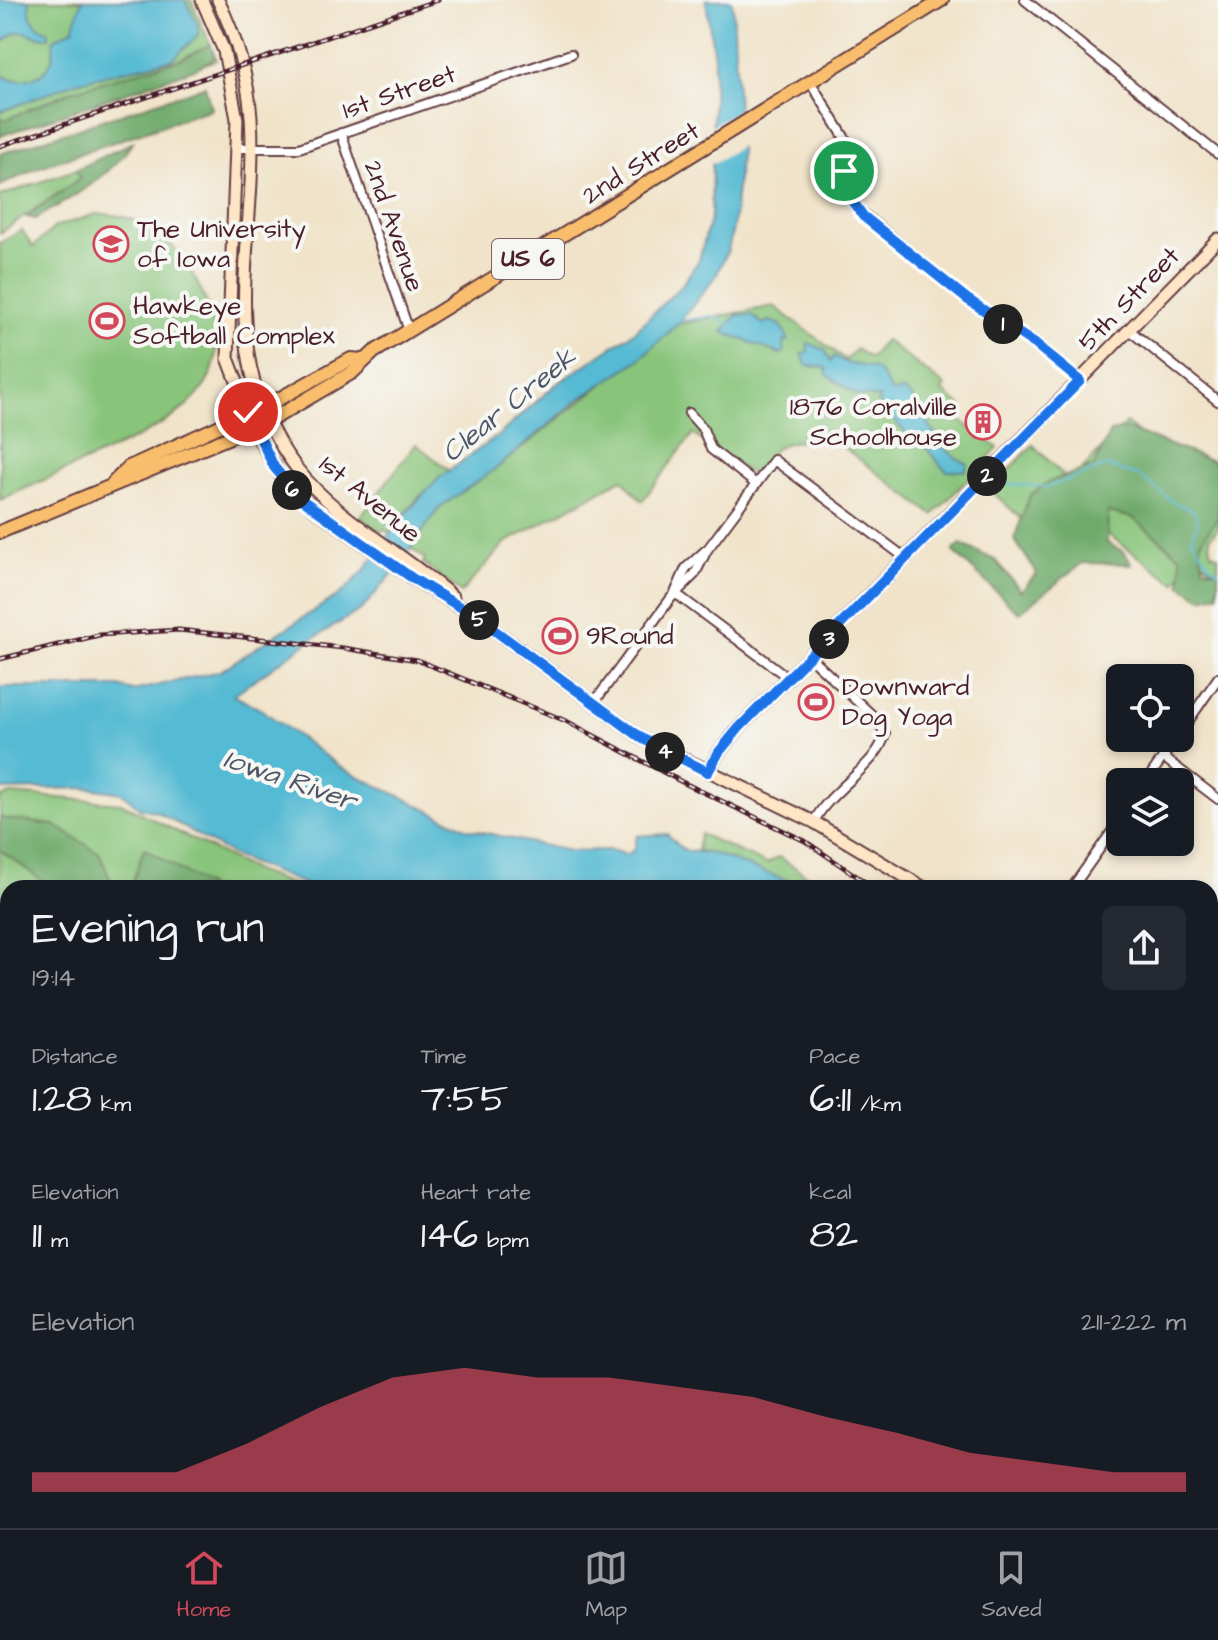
<!DOCTYPE html>
<html lang="en">
<head>
<meta charset="utf-8">
<style>
  body { margin:0; font-family:"Architects Daughter",sans-serif; background:#242831; color:#f1f3f6; height:100vh; display:flex; flex-direction:column; font-size:30px; white-space:nowrap }
  * { box-sizing:border-box; margin:0 }
  p { font-size:26px; color:#9ea1a6 }
  .icon { flex:none; width:44px; height:44px; fill:none; stroke:currentColor; stroke-width:2; stroke-linecap:round; stroke-linejoin:round }
  .map { position:relative; flex:1; overflow:hidden }
  .sheet { position:absolute; left:0px; top:880px; width:1218px; height:648px; display:flex; flex-direction:column; background:#171b24; border-radius:24px 24px 0 0; box-shadow:0 4px 12px #0003 }
  .sheet>* { flex:none }
  .tools { position:absolute; left:1106px; top:664px; display:grid; gap:16px }
  .tools a { display:grid; place-items:center; width:88px; height:88px; border-radius:12px; background:#171b24; box-shadow:0 4px 12px #0003; font-size:40px }
  .pin { position:absolute; display:grid; place-items:center; width:68px; height:68px; color:#fff; margin:-34px; border:4px solid #fff; border-radius:50%; box-shadow:0 2px 8px #0007 }
  .km { position:absolute; width:40px; height:40px; margin:-20px; border-radius:50%; background:#222; color:#fff; font-size:22px; line-height:40px; text-align:center }
  .round { display:grid; place-items:center; flex:none; width:84px; height:84px; border-radius:12px; background:#242831 }
  .head { display:flex; align-items:center; justify-content:space-between; height:136px; padding:0 32px }
  h1 { font-size:44px; font-weight:600; line-height:60px }
  .stats { display:grid; grid-template-columns:repeat(3,1fr); gap:12px; height:136px; padding:8px 32px }
  .stats div { display:grid; align-content:center }
  .stats b { font-size:40px; font-weight:600 }
  .stats small { font-size:22px; font-weight:400 }
  .stats p { font-size:22px }
  .chart { height:224px; padding:16px 32px }
  .chart p { display:flex; justify-content:space-between }
  .chart svg { width:100%; height:144px; margin-top:8px; fill:#d1495b; opacity:.7 }
  .tabs { display:flex; justify-content:space-around; align-items:center; height:112px; border-top:2px solid #363941; background:#171b24; font-size:22px; color:#9ea1a6 }
  .tabs a { display:grid; justify-items:center; gap:4px }
  .tabs .active { color:#d1495b }
  .map>svg:first-child { display:block }
</style>
</head>
<body>
<div class="map">
<svg width="1218" height="1528" viewBox="0 0 1218 1528">
  <rect width="100%" height="100%" fill="#f6f6f2"/>
  <filter id="ink" filterUnits="userSpaceOnUse"><feTurbulence type="fractalNoise" baseFrequency=".0125" numOctaves="2"/><feDisplacementMap in="SourceGraphic" scale="16" xChannelSelector="R" yChannelSelector="G"/><feConvolveMatrix kernelMatrix="1 2 1 2 8 2 1 2 1" color-interpolation-filters="sRGB"/></filter>
  <filter id="wash" filterUnits="userSpaceOnUse"><feTurbulence type="fractalNoise" baseFrequency=".006" numOctaves="4" result="noise"/><feDisplacementMap in="SourceGraphic" scale="32" xChannelSelector="R" yChannelSelector="G"/><feGaussianBlur stdDeviation="1.8" result="paint"/><feColorMatrix in="noise" values="0 0 0 0 0 0 0 0 0 0 0 0 0 0 0 0 0 1.4 0 .05"/><feComposite in="paint" operator="in"/></filter>
  <g filter="url(#wash)">
    <rect width="100%" height="100%" fill="#f0e3c9"/>
    <g fill="#88c47a" stroke="#697252" stroke-width="2">
      <polygon points="0,0 191,0 217,60 0,133"/>
      <polygon points="75,170 82,177 0,233 0,196"/>
      <path d="M96 214C139 213 169 235 190 270 252 374 197 411 106 452 71 468 35 484 0 500V243L22 230 33 247 55 227Z"/>
      <path d="M774 306 846 360 856 349 870 358 885 340 945 386 942 391 963 407 955 416 998 448 933 515 818 428 806 442C778 438 769 455 752 475L693 434 642 501 622 479 505 543 461 593 423 563 425 559 411 548 424 526 446 501 498 467 678 324Z"/>
      <polygon points="1126,423 1218,497 1218,528 1210,538 1211,553 1218,555 1218,573 1196,557 1175,583 1106,533 1074,567 990,490 1033,445 1070,482"/>
      <polygon points="416,444 450,471 419,497 389,533 384,529 381,532 360,517"/>
      <polygon points="11,794 121,803 255,871 302,888 8,888 8,1520 306,1520 305,1528 0,1528 0,798"/>
      <polygon points="700,834 767,864 779,857 826,888 807,888 697,850"/>
    </g>
    <g fill="#6eaa6a" stroke="#5c644a" stroke-width="2">
      <polygon points="211,44 214,58 197,68 0,136 0,117 5,120 71,91 181,59"/>
      <polygon points="205,86 211,109 40,167 0,186 0,154"/>
      <path d="M133 142C111 177 70 199 35 219L27 217 81 177 75 170Z"/>
      <polygon points="1126,429 1218,463 1218,517 1200,544 1203,567 1218,571 1218,594 1202,598 1181,585 1181,557 1133,518 1108,512 1107,543 1124,552 1132,564 1082,563 1019,613 953,551 961,544 995,560 1021,591 1037,573 1014,539 1030,495 1049,482 1094,466 1110,432"/>
      <polygon points="0,818 54,825 99,853 114,888 52,888 0,850"/>
      <polygon points="144,848 210,888 138,888 133,881"/>
      <polygon points="8,958 8,1297 0,1306 0,959"/>
      <polygon points="714,1520 805,1520 804,1528 716,1528"/>
    </g>
    <g fill="#55bad3" stroke="#506c7f" stroke-width="2">
      <path d="M0 0H30C27 17 36 27 49 32V37C24 39 26 19 0 45Z"/>
      <path d="M82 0H185L198 25V35L173 59 76 82 0 112V75C18 84 44 81 52 59 54 53 53 46 54 39L73 29Z"/>
      <polygon points="706,0 731,0 733,8 740,155 733,228 728,250 716,276 678,324 637,361 578,400 498,467 439,508 395,571 362,609 311,640 233,695 262,710 343,769 468,829 569,851 611,850 628,855 635,848 637,836 667,834 683,850 715,854 807,888 314,888 234,856 157,812 140,808 122,793 89,788 0,790 0,687 119,687 133,691 220,671 343,592 363,572 397,523 439,478 499,435 554,386 634,332 681,286 699,260 711,216 714,58"/>
      <polygon points="737,315 752,315 763,324 769,321 780,324 789,341 784,341 784,352 780,354 723,332"/>
      <path d="M808 343 824 349 831 361 835 356C849 367 856 363 871 368 884 371 884 385 892 392L905 391C932 412 927 446 968 464L965 471H947L941 466 925 446 912 439 878 404 879 398 856 395 827 375 826 368 806 365 802 353 807 354Z"/>
      <polygon points="806,1520 895,1520 894,1528 806,1528"/>
    </g>
    <polygon fill="#f0e3c9" points="743,107 744,144 707,167 708,128"/>
    <g fill="none" stroke-linecap="round" stroke-linejoin="round">
      <g stroke="#55bad3" stroke-width="2">
        <polyline points="680,321 713,316 730,324"/>
        <polyline points="1007,484 1048,487 1107,466 1143,478 1173,502 1194,511 1198,523 1192,538 1209,564 1218,571"/>
      </g>
    </g>
  </g>
  <g filter="url(#ink)">
    <g fill="none" stroke-linecap="round" stroke-linejoin="round">
      <defs>
        <g id="street">
          <polyline points="1025,0 1218,154"/>
          <polyline points="811,83 846,140 843,180 854,206 967,299 1035,344 1080,381"/>
          <polyline points="341,133 409,331"/>
          <polyline points="236,148 299,148 571,54"/>
          <polyline points="1129,330 1218,401"/>
          <polyline points="689,413 703,429 711,449 756,484"/>
          <polyline points="675,593 790,679"/>
          <polyline points="675,593 686,568 706,550"/>
          <path d="M811 658 875 718 885 733C880 764 828 791 814 822"/>
          <polyline points="593,704 671,598 695,574 707,550 774,460 907,559"/>
          <polyline points="1180,733 1218,678"/>
          <polyline points="1163,757 1218,799"/>
          <polyline points="1146,782 1176,738"/>
          <polyline points="1072,888 1120,820"/>
          <polyline points="1210,1003 1218,1002"/>
          <polyline points="1210,1224 1218,1214"/>
          <polyline points="1210,1398 1218,1408"/>
          <polyline points="1010,1520 1015,1528"/>
          <polyline points="376,1528 377,1520"/>
        </g>
        <g id="secondary">
          <polyline points="202,0 224,51 237,119 228,358 259,439 283,480 313,508 412,578 475,616 643,739 814,822 924,888"/>
          <path d="M218 0C236 37 248 75 251 117 259 243 210 357 298 470 337 519 406 555 453 597"/>
          <polyline points="708,772 719,752 739,728 1218,239"/>
          <polyline points="1210,1111 1218,1118"/>
          <polyline points="518,1528 519,1520"/>
        </g>
        <g id="primary">
          <polyline points="114,482 129,467 275,401 351,359 362,360"/>
          <polyline points="0,532 271,420 353,372 374,352 942,0"/>
        </g>
      </defs>
      <use href="#street" stroke="#633c43" stroke-width="12"/>
      <use href="#secondary" stroke="#633c43" stroke-width="15"/>
      <use href="#primary" stroke="#633c43" stroke-width="16"/>
      <use href="#street" stroke="#fff" stroke-width="8"/>
      <use href="#secondary" stroke="#fde5c5" stroke-width="11"/>
      <use href="#primary" stroke="#f9be6d" stroke-width="12"/>
      <defs>
        <g id="rail">
          <polyline points="0,146 438,0"/>
          <polyline points="0,659 99,635 179,630 343,648 417,660 566,721 682,782 805,841 874,888"/>
          <polyline points="1210,980 1218,978"/>
        </g>
      </defs>
      <use href="#rail" stroke="#4a1f2b" stroke-width="5"/>
      <use href="#rail" stroke="#f6f6f2" stroke-width="2" stroke-dasharray="6" stroke-linecap="butt"/>
    </g>
  </g>
  <g fill="none" stroke-linecap="round" stroke-linejoin="round" filter="url(#ink)">
    <defs>
      <polyline id="route" points="248,412 274,467 301,499 412,578 475,616 643,739 708,772 719,752 739,728 1080,381 1035,344 967,299 863,216 848,195 844,171"/>
    </defs>
    <use href="#route" stroke="#fff" stroke-width="16"/>
    <use href="#route" stroke="#1a73e8" stroke-width="10"/>
  </g>
  <defs>
    <symbol id="university-ring" viewBox="-11 -11 22 22"><circle r="9.5" fill="#f6f6f2" stroke="#d1495b" stroke-width="1.5"/><path d="M0-5L7-2L0 1L-7-2ZM-4 1L0 2.5L4 1V4Q0 6-4 4Z" fill="#d1495b"/></symbol>
    <symbol id="stadium-ring" viewBox="-11 -11 22 22"><circle r="9.5" fill="#f6f6f2" stroke="#d1495b" stroke-width="1.5"/><path d="M0-5a6.5 5 0 1 0 0 10a6.5 5 0 1 0 0-10ZM-3.5-1.8h7v3.6h-7Z" fill="#d1495b"/></symbol>
    <symbol id="building-ring" viewBox="-11 -11 22 22"><circle r="9.5" fill="#f6f6f2" stroke="#d1495b" stroke-width="1.5"/><path d="M-4-6H4V6H1V3H-1V6H-4ZM-2.5-4.3h1.7v1.8h-1.7ZM.8-4.3h1.7v1.8H.8ZM-2.5-1h1.7V.8h-1.7ZM.8-1h1.7V.8H.8Z" fill="#d1495b"/></symbol>
  </defs>
  <g fill-rule="evenodd">
    <use href="#university-ring" x="91" y="224" width="40" height="40"/>
    <use href="#stadium-ring" x="87" y="301" width="40" height="40"/>
    <use href="#building-ring" x="963" y="402" width="40" height="40"/>
    <use href="#stadium-ring" x="540" y="616" width="40" height="40"/>
    <use href="#stadium-ring" x="796" y="682" width="40" height="40"/>
  </g>
  <g text-anchor="middle" dominant-baseline="central" stroke-width="8" stroke-linejoin="round" paint-order="stroke">
    <rect fill="#f6f6f2" stroke="#7e6067" stroke-width="2" x="492" y="239" width="72" height="40" rx="6"/>
    <g font-size="24" font-weight="bold" fill="#4a1f2b">
      <text x="528" y="259">US 6</text>
    </g>
    <g font-size="26" fill="#4a1f2b" stroke="#f6f6f2">
      <text transform="translate(399 92) rotate(-19)">1st Street</text>
      <text transform="translate(641 163) rotate(-32)">2nd Street</text>
      <text transform="translate(394 226) rotate(71)">2nd Avenue</text>
      <text transform="translate(1129 299) rotate(-46)">5th Street</text>
      <text transform="translate(370 499) rotate(39)">1st Avenue</text>
    </g>
    <g font-size="26" fill="#4a1f2b" stroke="#f6f6f2" text-anchor="start">
      <text x="137" y="229">The University<tspan x="137" dy="30">of Iowa</tspan></text>
      <text x="133" y="306">Hawkeye<tspan x="133" dy="30">Softball Complex</tspan></text>
      <text x="957" y="407" text-anchor="end">1876 Coralville<tspan x="957" dy="30">Schoolhouse</tspan></text>
      <text x="586" y="636">9Round</text>
      <text x="842" y="687">Downward<tspan x="842" dy="30">Dog Yoga</tspan></text>
    </g>
    <g font-size="28" font-style="italic" fill="#4e5566" stroke="#f6f6f2">
      <text transform="translate(509 405) rotate(-39)">Clear Creek</text>
      <text transform="translate(290 780) rotate(19)">Iowa River</text>
    </g>
  </g>
</svg>
<div class="tools">
<a><svg class="icon" aria-label="locate" viewBox="0 0 24 24"><circle cx="12" cy="12" r="6"/><path d="M12 2v4M12 18v4M2 12h4M18 12h4"/></svg></a>
<a><svg class="icon" aria-label="layers" viewBox="0 0 24 24"><path d="M12 4l9 5-9 5-9-5zM3 14l9 5 9-5"/></svg></a>
</div>
<div class="pin" style="left:844px;top:171px;background:#1e9e55"><svg class="icon" aria-label="arrive" viewBox="0 0 24 24"><path d="M6 21V4h12l-3 4 3 4H6"/></svg></div>
<div class="pin" style="left:248px;top:412px;background:#d93025"><svg class="icon" aria-label="check" viewBox="0 0 24 24"><path d="M5 12l5 5 9-10"/></svg></div>
<b class="km" style="left:1003px;top:324px">1</b>
<b class="km" style="left:987px;top:476px">2</b>
<b class="km" style="left:829px;top:639px">3</b>
<b class="km" style="left:665px;top:752px">4</b>
<b class="km" style="left:479px;top:620px">5</b>
<b class="km" style="left:292px;top:490px">6</b>
<section class="sheet">
<div class="head"><div><h1>Evening run</h1><p>19:14</p></div><a class="round"><svg class="icon" aria-label="share" viewBox="0 0 24 24"><path d="M12 15V3M7 8l5-5 5 5M5 13v7h14v-7"/></svg></a></div>
<div class="stats">
<div><p>Distance</p><b>1.28<small> km</small></b></div>
<div><p>Time</p><b>7:55</b></div>
<div><p>Pace</p><b>6:11<small> /km</small></b></div>
</div>
<div class="stats">
<div><p>Elevation</p><b>11<small> m</small></b></div>
<div><p>Heart rate</p><b>146<small> bpm</small></b></div>
<div><p>kcal</p><b>82</b></div>
</div>
<div class="chart"><p><span>Elevation</span>211–222 m</p>
<svg viewBox="0 0 160 44" preserveAspectRatio="none"><path d="M0 44V38L10 38L20 38L30 29L40 18L50 9L60 6L70 9L80 9L90 12L100 15L110 21L120 26L130 32L140 35L150 38L160 38V44z"/></svg>
</div>
</section>
</div>
<nav class="tabs">
<a class="active"><svg class="icon" aria-label="home" viewBox="0 0 24 24"><path d="M3 11l9-7 9 7M6 9v11h12V9"/></svg>Home</a>
<a><svg class="icon" aria-label="map" viewBox="0 0 24 24"><path d="M3 6l6-2 6 2 6-2v14l-6 2-6-2-6 2zM9 4v14M15 6v14"/></svg>Map</a>
<a><svg class="icon" aria-label="saved" viewBox="0 0 24 24"><path d="M7 4h10v16l-5-4-5 4z"/></svg>Saved</a>
</nav>
</body>
</html>
